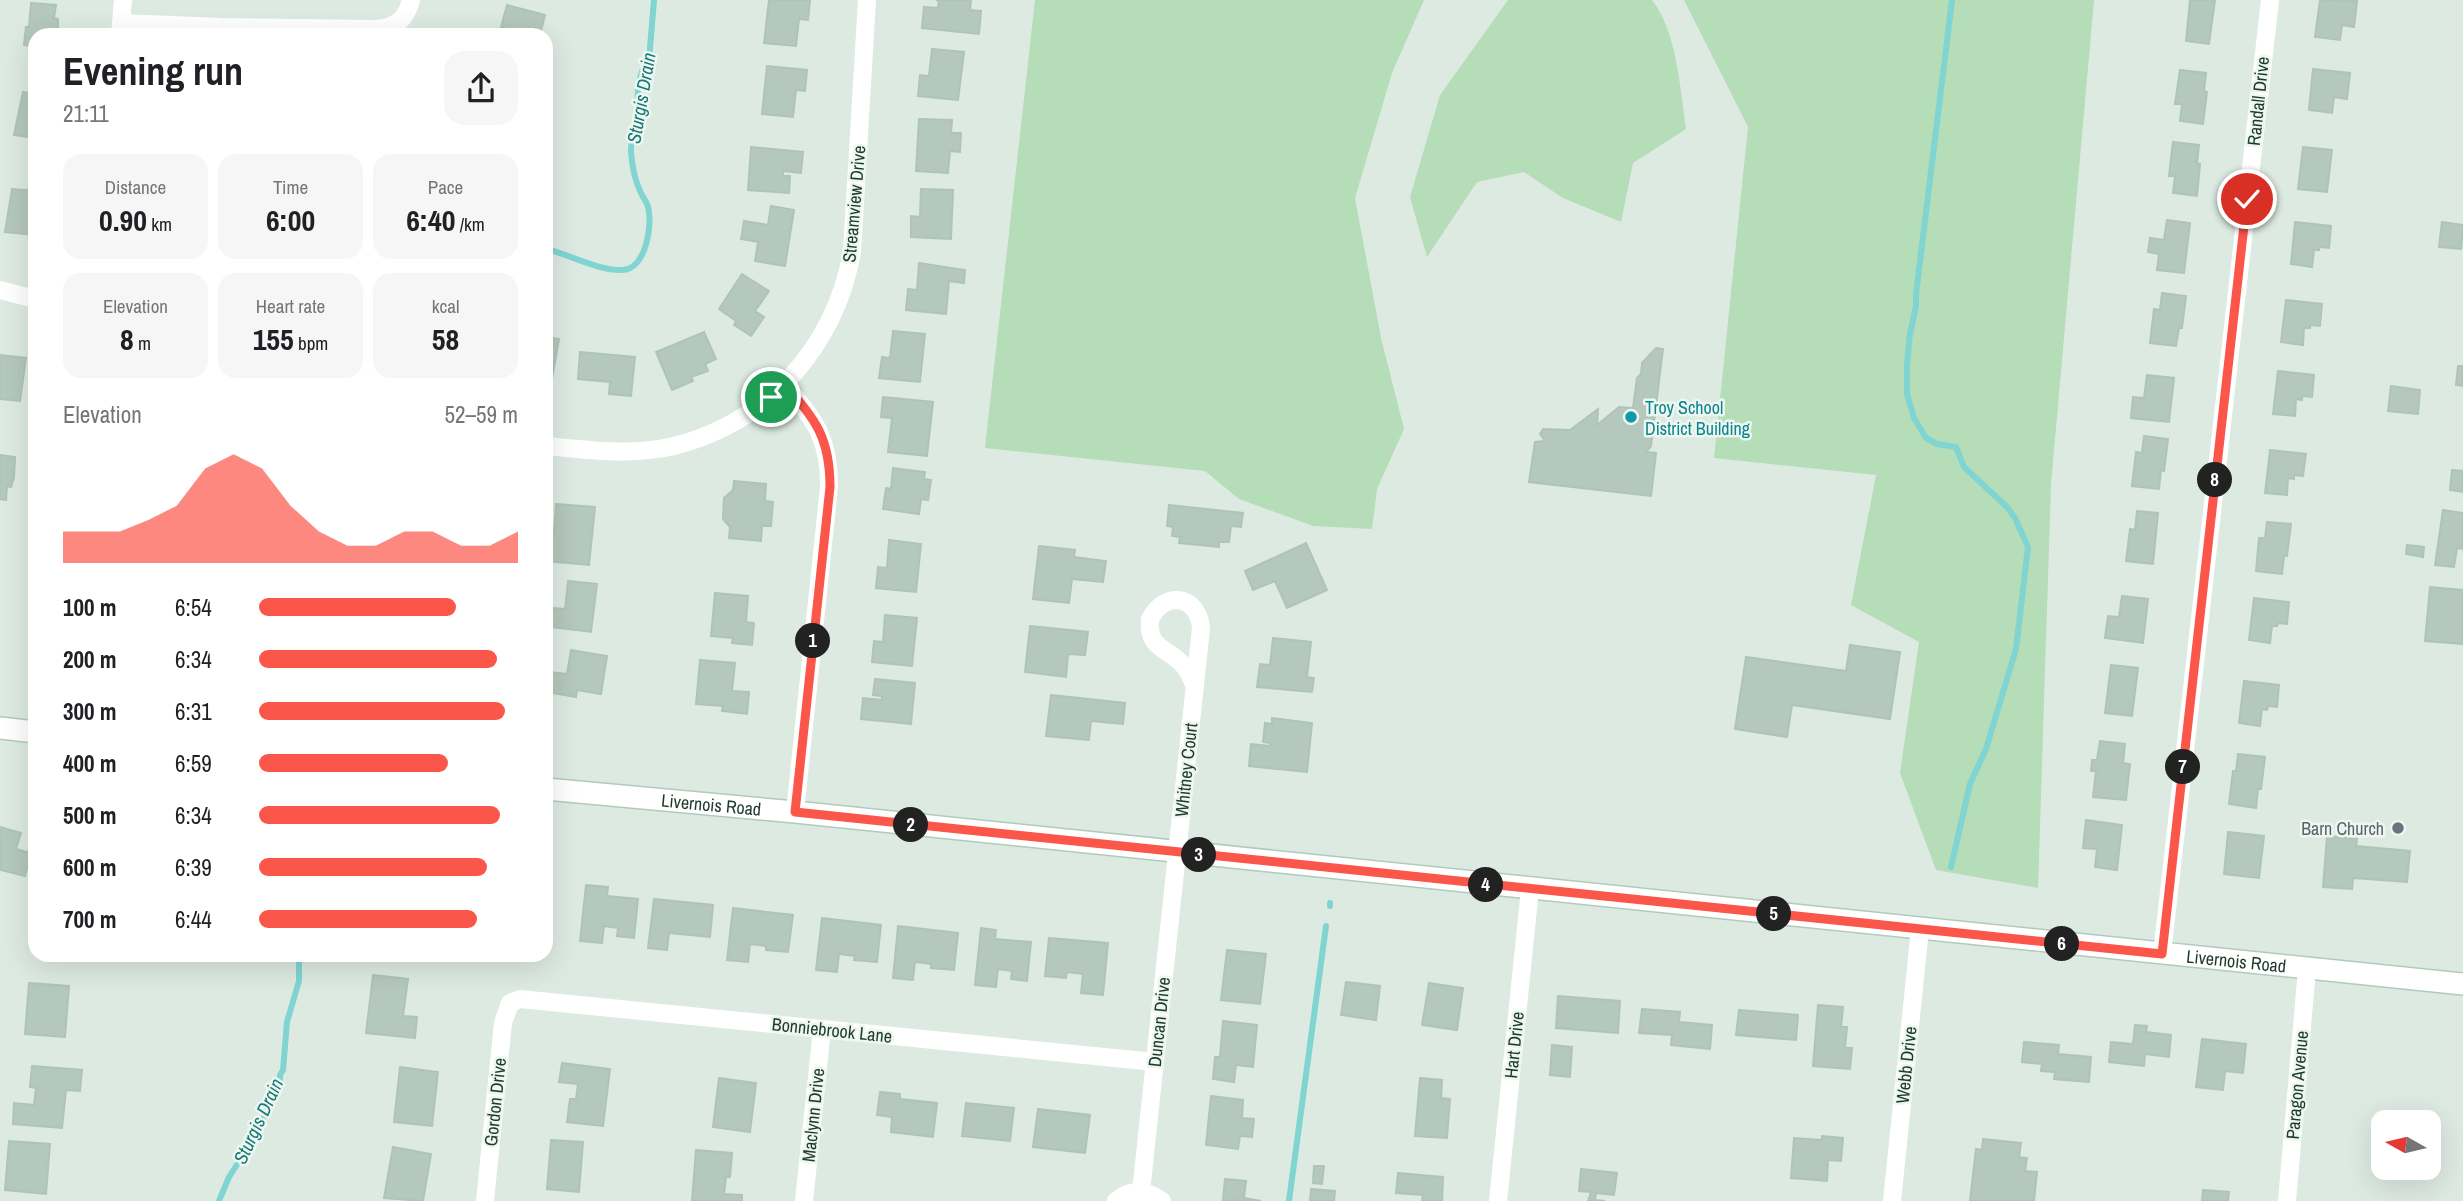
<!DOCTYPE html>
<html lang="en">
<head>
<meta charset="utf-8">
<style>
  body { margin:0; font-family:"Archivo Narrow",sans-serif; background:#f6f6f6; color:#202124; height:100vh; display:flex; flex-direction:column; font-size:26px; white-space:nowrap }
  * { box-sizing:border-box; margin:0 }
  p { font-size:23px; color:#757577 }
  .icon { flex:none; width:38px; height:38px; fill:none; stroke:currentColor; stroke-width:2; stroke-linecap:round; stroke-linejoin:round }
  .map { position:relative; flex:1; overflow:hidden }
  .details { position:absolute; left:28px; top:28px; width:525px; height:934px; display:flex; flex-direction:column; background:#fff; border-radius:21px; box-shadow:0 7px 28px #0002 }
  .details>* { flex:none }
  .needle { width:46px; rotate:278deg }
  .tools { position:absolute; left:2371px; top:1110px; display:grid; gap:14px }
  .tools a { display:grid; place-items:center; width:70px; height:70px; border-radius:14px; background:#fff; box-shadow:0 7px 28px #0002; font-size:35px }
  .pin { position:absolute; display:grid; place-items:center; width:60px; height:60px; color:#fff; margin:-30px; border:4px solid #fff; border-radius:50%; box-shadow:0 2px 7px #0007 }
  .km { position:absolute; width:35px; height:35px; margin:-18px; border-radius:50%; background:#222; color:#fff; font-size:19px; line-height:35px; text-align:center }
  .round { display:grid; place-items:center; flex:none; width:74px; height:74px; border-radius:21px; background:#f6f6f6 }
  .overview { display:flex; align-items:center; justify-content:space-between; height:119px; padding:0 35px }
  h1 { font-size:38px; font-weight:800; line-height:52px }
  .metrics { display:grid; grid-template-columns:repeat(3,1fr); gap:10px; height:119px; padding:7px 35px }
  .metrics div { display:grid; align-content:center; border-radius:18px; background:#f6f6f6; text-align:center }
  .metrics b { font-size:30px; font-weight:800 }
  .metrics small { font-size:19px; font-weight:400 }
  .metrics p { font-size:19px }
  .chart { height:196px; padding:14px 35px }
  .chart p { display:flex; justify-content:space-between }
  .chart svg { width:100%; height:126px; margin-top:7px; fill:#fb564a; opacity:.7 }
  ul { padding:0 35px; list-style:none; font-size:23px }
  li { display:grid; grid-template-columns:112px 84px 1fr; align-items:center; height:52px }
  li i { height:18px; border-radius:9px; background:#fb564a }
  .map>svg:first-child { display:block }
</style>
</head>
<body>
<div class="map">
<svg width="2463" height="1201" viewBox="0 0 2463 1201">
  <rect width="100%" height="100%" fill="#ddeae2"/>
  <g fill="#b4ddb8">
    <polygon points="1035,0 1424,0 1392,73 1355,198 1381,338 1404,429 1377,489 1372,529 1313,526 1239,499 1205,471 985,448"/>
    <path d="M1508 0H1652C1677 32 1680 88 1686 129L1633 163 1621 222 1563 198 1524 172 1477 182 1427 257 1410 197 1440 95Z"/>
    <polygon points="1684,0 2094,0 2051,484 2038,888 1936,870 1900,773 1919,642 1851,605 1876,475 1714,458 1748,127"/>
  </g>
  <g fill="none" stroke-linecap="round" stroke-linejoin="round">
    <g stroke="#80d4d2" stroke-width="6">
      <path d="M546 249C571 255 596 270 622 270 646 270 653 224 648 207 647 202 643 198 641 193 635 181 632 165 631 152 630 139 637 131 637 121 638 102 635 76 649 60L654 0"/>
      <polyline points="1951,867 1970,784 1986,749 2016,649 2028,547 2015,518 2007,507 1964,467 1956,447 1937,444 1926,438 1914,418 1907,394 1907,364 1910,334 1916,306 1916,294 1952,0"/>
      <polyline points="1330,906 1330,903"/>
      <polyline points="219,1201 229,1177 256,1135 280,1081 280,1075 283,1070 287,1022 299,981 299,956"/>
      <polyline points="1289,1201 1326,926"/>
    </g>
  </g>
  <g fill="#b5c8bd" stroke="#afc4b8" stroke-width="2">
    <polygon points="769,0 810,0 808,20 799,19 796,46 764,43"/>
    <polygon points="971,0 970,10 981,11 979,34 922,28 924,7 938,8 939,1 936,0"/>
    <polygon points="2190,0 2215,0 2209,44 2186,41"/>
    <polygon points="2320,0 2357,1 2354,27 2342,25 2340,40 2315,37"/>
    <polygon points="31,3 56,5 54,18 58,19 58,35 35,35 35,47 24,45 26,27 29,27"/>
    <polygon points="507,5 545,15 540,35 508,35 509,29 501,27"/>
    <polygon points="932,49 964,52 958,100 918,96 920,75 929,76"/>
    <polygon points="767,66 807,70 805,91 796,90 793,117 762,114"/>
    <polygon points="2313,69 2350,73 2347,99 2334,97 2332,113 2309,110"/>
    <polygon points="2180,70 2206,73 2204,91 2207,92 2203,124 2180,121 2182,104 2175,104"/>
    <polygon points="23,92 35,94 35,138 14,135"/>
    <polygon points="919,119 952,120 951,133 961,133 960,152 950,151 948,173 916,171"/>
    <polygon points="2173,142 2199,145 2197,163 2200,164 2197,196 2173,193 2175,176 2169,176"/>
    <polygon points="751,147 803,152 801,173 783,171 783,176 790,176 789,193 748,190"/>
    <polygon points="2303,147 2332,150 2327,192 2298,189"/>
    <polygon points="12,189 35,191 35,235 5,232"/>
    <polygon points="921,189 953,190 951,239 911,237 911,216 920,217"/>
    <polygon points="771,206 794,210 785,266 755,261 758,242 741,239 744,221 768,225"/>
    <polygon points="2167,220 2190,223 2184,273 2157,270 2159,254 2148,252 2150,238 2164,240"/>
    <polygon points="2295,222 2331,226 2329,248 2319,247 2319,250 2314,250 2312,267 2291,264"/>
    <polygon points="2442,222 2463,225 2461,249 2439,247"/>
    <polygon points="919,263 965,270 964,283 949,281 946,314 906,310 908,289 917,290"/>
    <polygon points="742,274 769,291 755,311 764,317 751,336 734,325 736,321 719,309"/>
    <polygon points="2162,293 2186,296 2182,328 2179,328 2176,346 2150,343 2154,309 2160,310"/>
    <polygon points="2286,300 2322,304 2320,326 2310,325 2310,328 2304,328 2303,345 2281,342"/>
    <polygon points="893,331 925,334 920,382 879,378 882,357 890,358"/>
    <polygon points="704,332 716,359 705,364 708,371 691,377 693,381 672,390 656,352"/>
    <polygon points="546,337 559,339 552,379 546,378"/>
    <polygon points="1656,348 1663,349 1651,446 1646,452 1656,453 1651,496 1529,482 1535,442 1545,441 1540,434 1543,429 1570,430 1598,409 1597,425 1619,407 1633,408 1637,378 1641,374 1642,363"/>
    <polygon points="580,352 635,357 631,396 609,394 610,382 578,379"/>
    <polygon points="0,355 26,358 20,401 0,399"/>
    <polygon points="2458,366 2463,366 2463,386 2456,385"/>
    <polygon points="2278,371 2314,375 2312,397 2302,396 2302,400 2296,399 2295,416 2273,414"/>
    <polygon points="2147,375 2174,378 2169,422 2131,418 2133,397 2144,398"/>
    <polygon points="2391,386 2420,390 2418,414 2388,411"/>
    <polygon points="883,397 933,402 927,456 888,452 892,418 881,417"/>
    <polygon points="2144,436 2168,439 2164,471 2161,470 2159,489 2132,486 2136,452 2142,453"/>
    <polygon points="2270,450 2306,454 2303,476 2294,475 2294,479 2288,478 2287,495 2265,493"/>
    <polygon points="0,455 15,457 14,477 11,487 7,486 6,500 0,499"/>
    <polygon points="893,468 925,472 924,479 931,480 928,500 921,499 919,514 883,509 886,488 891,489"/>
    <polygon points="2452,470 2463,471 2463,492 2450,490"/>
    <polygon points="734,481 766,484 765,501 773,502 771,526 762,526 761,541 729,538 730,527 723,519 724,498 733,490"/>
    <polygon points="556,504 595,507 589,565 546,561 547,532 554,533"/>
    <polygon points="1169,505 1243,513 1241,527 1231,526 1229,542 1219,542 1219,547 1179,543 1180,537 1172,536 1173,527 1167,526"/>
    <polygon points="2443,510 2463,513 2463,549 2457,548 2454,567 2435,565"/>
    <polygon points="2137,511 2158,513 2153,564 2126,561 2130,529 2135,530"/>
    <polygon points="2267,522 2291,524 2287,556 2284,556 2282,574 2256,571 2259,538 2265,538"/>
    <polygon points="889,540 921,544 916,592 876,588 878,567 887,568"/>
    <polygon points="1306,543 1327,590 1287,608 1275,581 1253,590 1245,571"/>
    <polygon points="2407,545 2424,547 2423,557 2406,554"/>
    <polygon points="1039,546 1075,550 1074,557 1106,561 1103,582 1072,579 1069,603 1033,599"/>
    <polygon points="568,581 597,584 591,632 551,627 553,608 565,609"/>
    <polygon points="2430,587 2463,590 2463,644 2425,641"/>
    <polygon points="715,593 748,596 746,622 754,623 752,645 732,643 733,638 711,636"/>
    <polygon points="2122,596 2148,599 2143,643 2105,638 2108,616 2119,617"/>
    <polygon points="2254,598 2289,602 2287,624 2278,623 2277,626 2272,626 2270,643 2249,640"/>
    <polygon points="885,615 917,618 912,666 872,662 874,641 883,642"/>
    <polygon points="1030,626 1088,632 1085,655 1068,654 1066,677 1025,672"/>
    <polygon points="1273,638 1311,642 1307,677 1314,678 1312,692 1257,687 1260,664 1270,665"/>
    <polygon points="1850,645 1900,652 1890,719 1792,705 1787,737 1735,729 1746,657 1846,671"/>
    <polygon points="571,650 607,656 601,694 577,690 576,697 547,692 550,672 567,674"/>
    <polygon points="700,660 735,663 732,691 749,692 747,714 722,711 723,706 696,704"/>
    <polygon points="2111,665 2138,668 2132,716 2105,713"/>
    <polygon points="875,679 915,683 911,724 861,719 863,698 882,700 882,696 873,695"/>
    <polygon points="2244,681 2279,685 2277,707 2268,706 2267,710 2262,709 2260,726 2239,723"/>
    <polygon points="1051,695 1125,703 1123,724 1091,721 1089,740 1046,736"/>
    <polygon points="1272,718 1312,723 1307,772 1249,766 1251,744 1270,746 1270,743 1263,742 1265,723 1272,724"/>
    <polygon points="2100,741 2125,744 2123,763 2130,764 2126,800 2093,797 2096,771 2091,771 2092,760 2097,760"/>
    <polygon points="2238,754 2265,757 2261,789 2258,789 2256,808 2229,804 2233,771 2236,771"/>
    <polygon points="2086,820 2122,825 2117,870 2095,867 2097,849 2083,848"/>
    <polygon points="0,827 21,833 16,849 31,853 25,876 1,870"/>
    <polygon points="2228,832 2264,836 2259,878 2224,874"/>
    <polygon points="2327,836 2357,839 2356,846 2410,851 2407,882 2353,878 2352,889 2323,887"/>
    <polygon points="586,885 608,887 607,896 638,899 634,938 617,936 618,928 604,926 602,943 580,941"/>
    <polygon points="654,899 713,905 710,937 669,933 667,950 648,948"/>
    <polygon points="733,908 793,915 788,952 766,950 766,946 750,944 748,962 727,960"/>
    <polygon points="822,918 881,925 877,962 854,960 855,956 839,954 837,972 816,970"/>
    <polygon points="898,926 958,933 954,970 931,968 931,964 915,962 913,980 893,978"/>
    <polygon points="981,928 996,930 995,939 1031,942 1027,981 1011,979 1012,971 998,969 996,987 975,985"/>
    <polygon points="1049,938 1108,943 1103,995 1081,993 1083,974 1067,972 1066,978 1045,976"/>
    <polygon points="1227,950 1266,954 1260,1004 1221,1000"/>
    <polygon points="373,975 408,979 403,1016 417,1017 415,1038 366,1033"/>
    <polygon points="1346,982 1380,986 1376,1020 1341,1015"/>
    <polygon points="29,983 69,986 65,1037 25,1034"/>
    <polygon points="1429,983 1463,988 1457,1030 1422,1025"/>
    <polygon points="1558,996 1620,1001 1618,1033 1556,1028"/>
    <polygon points="1818,1005 1843,1007 1841,1027 1847,1027 1845,1048 1852,1048 1850,1069 1813,1066"/>
    <polygon points="1642,1009 1680,1012 1679,1022 1712,1025 1710,1049 1671,1045 1672,1035 1639,1033"/>
    <polygon points="1739,1010 1798,1015 1796,1040 1736,1035"/>
    <polygon points="1223,1021 1257,1025 1253,1067 1236,1065 1234,1082 1213,1079 1215,1057 1220,1057"/>
    <polygon points="2135,1025 2147,1026 2146,1032 2171,1035 2169,1057 2145,1054 2144,1066 2109,1062 2111,1042 2133,1044"/>
    <polygon points="2202,1039 2246,1044 2243,1073 2225,1071 2223,1090 2196,1087"/>
    <polygon points="2024,1042 2059,1045 2058,1054 2091,1057 2089,1082 2054,1079 2055,1072 2041,1071 2042,1064 2022,1062"/>
    <polygon points="1552,1045 1572,1047 1570,1077 1550,1075"/>
    <polygon points="562,1063 610,1069 603,1126 567,1122 570,1099 576,1099 578,1084 559,1082"/>
    <polygon points="32,1066 82,1070 80,1091 66,1090 62,1128 13,1124 14,1103 34,1105 36,1088 30,1087"/>
    <polygon points="400,1067 438,1072 432,1126 394,1122"/>
    <polygon points="719,1078 756,1083 750,1132 713,1127"/>
    <polygon points="1420,1078 1442,1080 1441,1098 1450,1099 1447,1138 1415,1136"/>
    <polygon points="880,1092 900,1094 900,1099 937,1103 933,1137 891,1132 892,1117 877,1115"/>
    <polygon points="1211,1096 1243,1100 1242,1118 1254,1119 1252,1137 1240,1136 1238,1149 1206,1145"/>
    <polygon points="966,1103 1014,1108 1010,1141 962,1136"/>
    <polygon points="1038,1109 1090,1115 1085,1153 1033,1147"/>
    <polygon points="1822,1136 1843,1138 1841,1161 1828,1160 1827,1181 1791,1178 1794,1138 1822,1140"/>
    <polygon points="1983,1139 2021,1143 2019,1157 2027,1158 2025,1171 2037,1172 2034,1201 1970,1201 1976,1149 1982,1150"/>
    <polygon points="551,1140 583,1142 579,1192 547,1189"/>
    <polygon points="9,1141 50,1144 46,1194 5,1190"/>
    <polygon points="393,1147 431,1154 423,1201 384,1198"/>
    <polygon points="696,1150 732,1153 730,1177 726,1177 724,1194 742,1195 742,1201 692,1201"/>
    <polygon points="1314,1166 1324,1166 1322,1184 1313,1183"/>
    <polygon points="1581,1169 1617,1173 1614,1195 1596,1193 1595,1200 1605,1201 1588,1201 1591,1192 1579,1191"/>
    <polygon points="1398,1173 1443,1177 1442,1201 1422,1201 1423,1195 1396,1193"/>
    <polygon points="1225,1179 1246,1181 1244,1198 1261,1201 1223,1200"/>
    <polygon points="1311,1189 1335,1191 1334,1201 1310,1201"/>
    <polygon points="2203,1190 2229,1192 2228,1201 2202,1201"/>
  </g>
  <g fill="none" stroke-linecap="round" stroke-linejoin="round">
    <defs>
      <g id="secondary">
        <polyline points="0,728 35,732"/>
        <path id="s1" d="M546 789 795 812 2463 984"/>
      </g>
    </defs>
    <use href="#secondary" stroke="#b0cbbc" stroke-width="24"/>
    <g stroke="#fff" stroke-width="18">
      <path d="M121 23 221 27 376 29C396 27 406 20 411 0"/>
      <polyline points="120,35 123,0"/>
      <polyline points="0,290 35,299"/>
      <path d="M784 385C815 418 830 441 829 487L795 812"/>
      <path d="M546 446C588 450 632 456 674 446 769 422 835 346 852 252L867 0"/>
      <polyline points="2162,954 2270,0"/>
      <path d="M1141 1192 1201 628C1198 595 1165 590 1150 619 1147 650 1168 647 1184 666 1189 672 1192 680 1195 687"/>
      <polyline points="485,1201 503,1023 510,1003 520,999 1155,1062"/>
      <polyline points="804,1201 822,1029"/>
      <path d="M1116 1201C1131 1188 1147 1190 1162 1201"/>
      <polyline points="1498,1201 1530,889"/>
      <polyline points="1892,1201 1920,929"/>
      <polyline points="2287,1201 2307,969"/>
    </g>
    <use href="#secondary" stroke="#fff" stroke-width="21"/>
  </g>
  <g fill="none" stroke-linecap="round" stroke-linejoin="round">
    <defs>
      <path id="route" d="M771 397 785 385C816 419 830 439 830 487L795 812 2162 954 2247 199"/>
    </defs>
    <use href="#route" stroke="#fff" stroke-width="14"/>
    <use href="#route" stroke="#fb564a" stroke-width="9"/>
  </g>
  <circle fill="#0f9aa8" stroke="#edf7f0" stroke-width="2.5" cx="1631" cy="417" r="7"/>
  <circle fill="#6b7280" stroke="#edf7f0" stroke-width="2.5" cx="2398" cy="828" r="7"/>
  <g text-anchor="middle" dominant-baseline="central" stroke-width="5" stroke-linejoin="round" paint-order="stroke">
    <g font-size="18" fill="#1e3a2d" stroke="#edf7f0">
      <text transform="translate(2258 101) rotate(-84)">Randall Drive</text>
      <text transform="translate(854 204) rotate(-85)">Streamview Drive</text>
      <text transform="translate(1186 770) rotate(-84)">Whitney Court</text>
      <text stroke="none"><textPath href="#s1" startOffset="166">Livernois Road</textPath></text>
      <text stroke="none"><textPath href="#s1" startOffset="1699">Livernois Road</textPath></text>
      <text transform="translate(1159 1022) rotate(-84)">Duncan Drive</text>
      <text transform="translate(832 1030) rotate(6)">Bonniebrook Lane</text>
      <text transform="translate(1514 1045) rotate(-84)">Hart Drive</text>
      <text transform="translate(1906 1065) rotate(-84)">Webb Drive</text>
      <text transform="translate(2297 1085) rotate(-85)">Paragon Avenue</text>
      <text transform="translate(495 1102) rotate(-84)">Gordon Drive</text>
      <text transform="translate(813 1115) rotate(-84)">Maclynn Drive</text>
    </g>
    <g font-size="18" fill="#0d838f" stroke="#edf7f0" text-anchor="start">
      <text x="1645" y="407">Troy School<tspan x="1645" dy="21">District Building</tspan></text>
    </g>
    <g font-size="18" fill="#5b616d" stroke="#edf7f0" text-anchor="end">
      <text x="2384" y="828">Barn Church</text>
    </g>
    <g font-size="19" font-style="italic" fill="#157978" stroke="#edf7f0">
      <text transform="translate(641 98) rotate(-80)">Sturgis Drain</text>
      <text transform="translate(258 1121) rotate(-65)">Sturgis Drain</text>
    </g>
  </g>
</svg>
<div class="tools">
<a><svg class="needle" viewBox="-14 -14 28 28"><path d="M0-13l5 13h-10z" fill="#e53935"/><path d="M0 13l5-13h-10z" fill="#757577"/></svg></a>
</div>
<div class="pin" style="left:771px;top:397px;background:#1e9e55"><svg class="icon" aria-label="arrive" viewBox="0 0 24 24"><path d="M6 21V4h12l-3 4 3 4H6"/></svg></div>
<div class="pin" style="left:2247px;top:199px;background:#d93025"><svg class="icon" aria-label="check" viewBox="0 0 24 24"><path d="M5 12l5 5 9-10"/></svg></div>
<b class="km" style="left:813px;top:641px">1</b>
<b class="km" style="left:911px;top:825px">2</b>
<b class="km" style="left:1199px;top:855px">3</b>
<b class="km" style="left:1486px;top:885px">4</b>
<b class="km" style="left:1774px;top:914px">5</b>
<b class="km" style="left:2062px;top:944px">6</b>
<b class="km" style="left:2183px;top:767px">7</b>
<b class="km" style="left:2215px;top:480px">8</b>
<section class="details">
<div class="overview"><div><h1>Evening run</h1><p>21:11</p></div><a class="round"><svg class="icon" aria-label="share" viewBox="0 0 24 24"><path d="M12 15V3M7 8l5-5 5 5M5 13v7h14v-7"/></svg></a></div>
<div class="metrics">
<div><p>Distance</p><b>0.90<small> km</small></b></div>
<div><p>Time</p><b>6:00</b></div>
<div><p>Pace</p><b>6:40<small> /km</small></b></div>
</div>
<div class="metrics">
<div><p>Elevation</p><b>8<small> m</small></b></div>
<div><p>Heart rate</p><b>155<small> bpm</small></b></div>
<div><p>kcal</p><b>58</b></div>
</div>
<div class="chart"><p><span>Elevation</span>52–59 m</p>
<svg viewBox="0 0 160 44" preserveAspectRatio="none"><path d="M0 44V33L10 33L20 33L30 29L40 24L50 11L60 6L70 11L80 24L90 33L100 38L110 38L120 33L130 33L140 38L150 38L160 33V44z"/></svg>
</div>
<ul>
<li><b>100 m</b>6:54<i style="width:76%"></i></li>
<li><b>200 m</b>6:34<i style="width:92%"></i></li>
<li><b>300 m</b>6:31<i style="width:95%"></i></li>
<li><b>400 m</b>6:59<i style="width:73%"></i></li>
<li><b>500 m</b>6:34<i style="width:93%"></i></li>
<li><b>600 m</b>6:39<i style="width:88%"></i></li>
<li><b>700 m</b>6:44<i style="width:84%"></i></li>
</ul>
</section>
</div>
</body>
</html>
